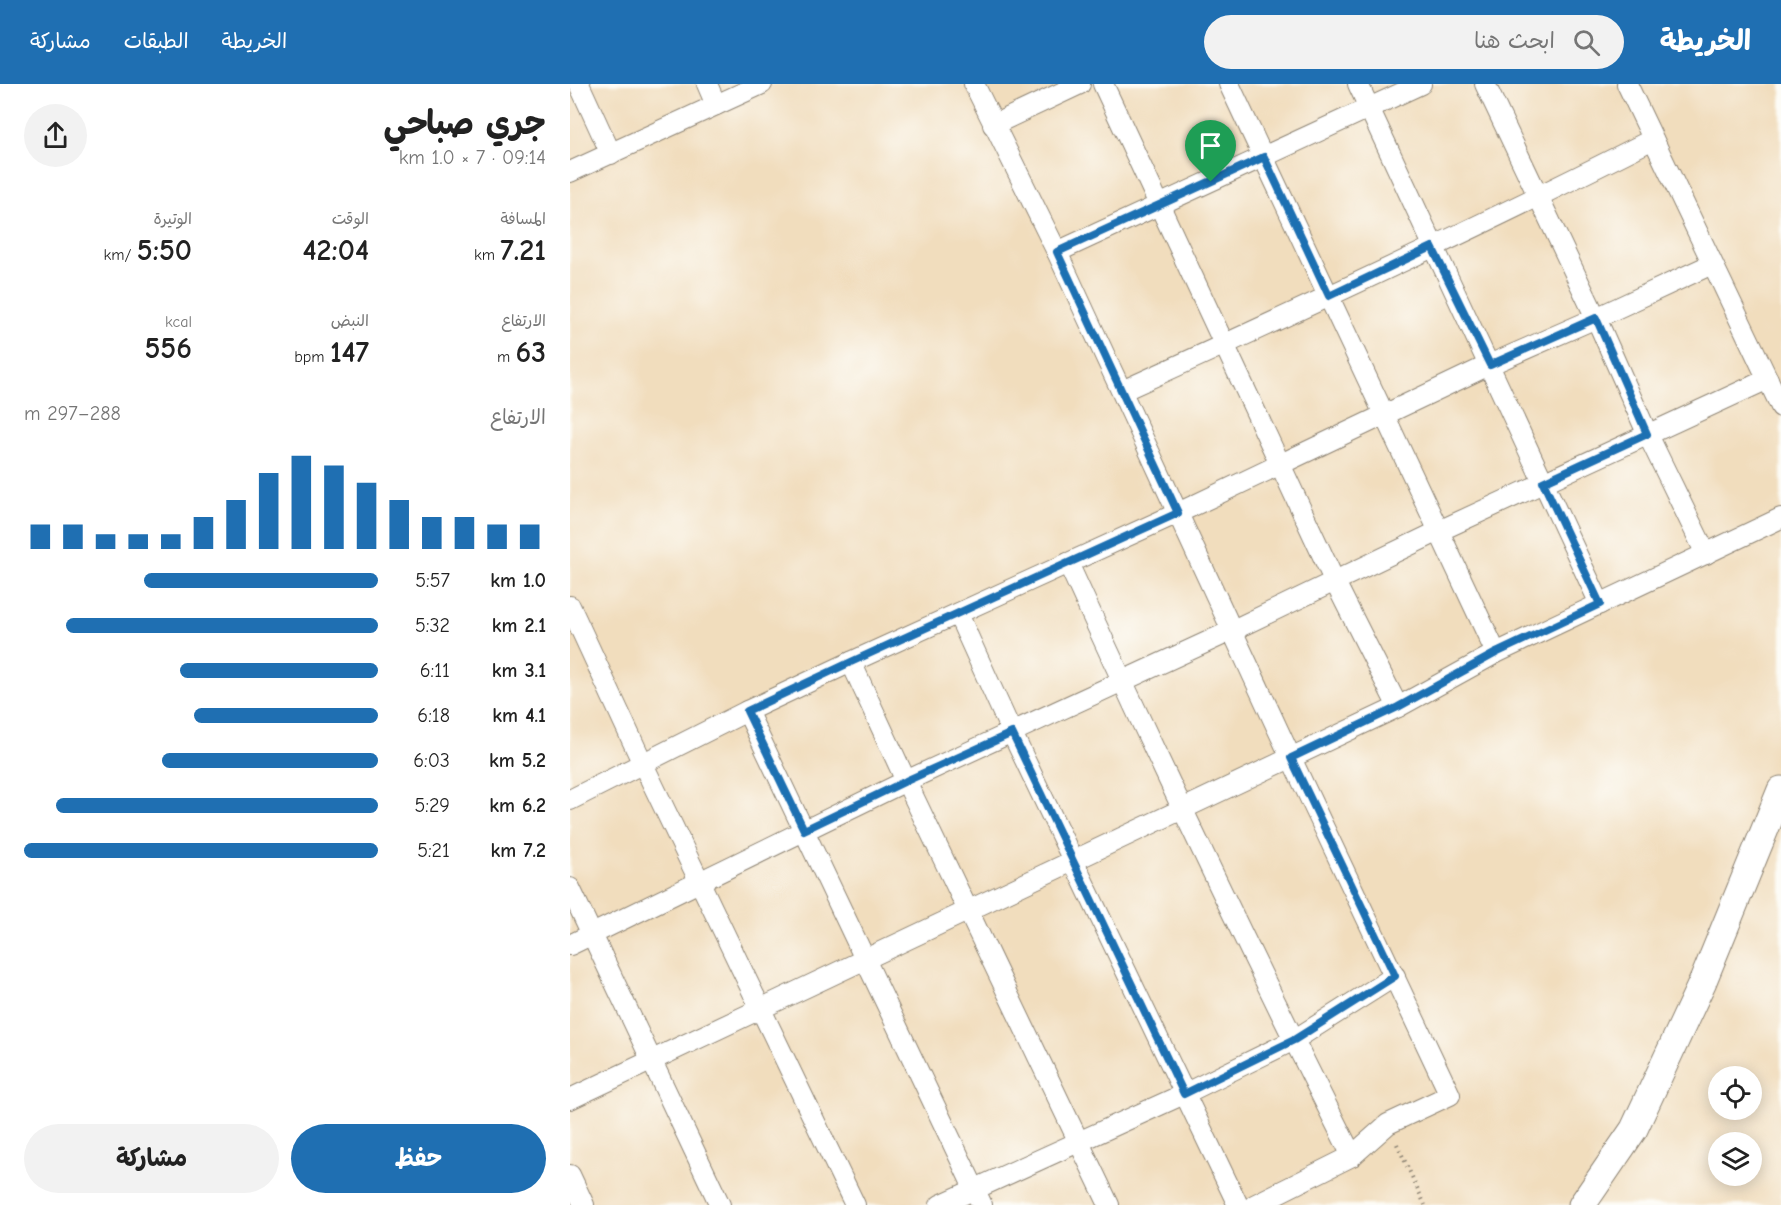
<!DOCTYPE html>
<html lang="ar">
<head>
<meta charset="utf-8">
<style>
  body { margin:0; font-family:"Comic Neue","Playpen Sans Arabic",sans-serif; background:#f2f2f2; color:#222; direction:rtl; height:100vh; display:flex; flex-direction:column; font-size:22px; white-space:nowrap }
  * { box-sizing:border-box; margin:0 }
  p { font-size:20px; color:#767676 }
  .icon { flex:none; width:33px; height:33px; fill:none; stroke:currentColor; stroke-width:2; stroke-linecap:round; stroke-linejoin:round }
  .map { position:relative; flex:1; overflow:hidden; direction:ltr }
  .drawer { display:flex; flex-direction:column; background:#fff; width:570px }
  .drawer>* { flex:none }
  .fabs { position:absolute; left:1138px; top:982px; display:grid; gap:12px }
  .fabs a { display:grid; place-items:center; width:54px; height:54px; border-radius:50%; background:#fff; box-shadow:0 3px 15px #0003; font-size:30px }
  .pin { position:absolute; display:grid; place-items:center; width:51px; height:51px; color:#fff; margin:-62px -26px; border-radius:50% 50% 50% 0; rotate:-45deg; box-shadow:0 0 6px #0007 }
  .pin .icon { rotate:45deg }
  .round { display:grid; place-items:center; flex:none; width:63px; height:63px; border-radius:32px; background:#f2f2f2 }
  .overview { display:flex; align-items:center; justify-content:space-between; height:102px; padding:0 24px }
  h1 { font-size:33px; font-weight:700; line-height:45px }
  .stats { display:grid; grid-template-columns:repeat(3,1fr); gap:9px; height:102px; padding:6px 24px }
  .stats div { display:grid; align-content:center }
  .stats b { font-size:30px; font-weight:700 }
  .stats small { font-size:16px; font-weight:400 }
  .stats p { font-size:16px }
  .chart { height:168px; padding:12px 24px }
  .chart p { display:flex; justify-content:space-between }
  .chart svg { width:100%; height:108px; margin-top:6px; stroke:#1f6fb2; stroke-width:6 }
  .primary-button { display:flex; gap:12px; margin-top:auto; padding:12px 24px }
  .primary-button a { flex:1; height:69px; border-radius:36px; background:#1f6fb2; color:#fff; font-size:24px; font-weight:700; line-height:69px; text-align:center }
  .primary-button a+a { background:#f2f2f2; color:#222 }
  ul { padding:0 24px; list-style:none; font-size:20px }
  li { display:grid; grid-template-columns:96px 72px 1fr; align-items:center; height:45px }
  li i { height:15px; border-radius:8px; background:#1f6fb2 }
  header { display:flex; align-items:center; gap:36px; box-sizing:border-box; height:84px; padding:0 30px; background:#1f6fb2; color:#fff }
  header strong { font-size:28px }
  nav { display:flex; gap:33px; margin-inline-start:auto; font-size:21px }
  .search { width:420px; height:54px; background:#f2f2f2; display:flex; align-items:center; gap:15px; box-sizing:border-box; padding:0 21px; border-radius:33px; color:#767676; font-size:22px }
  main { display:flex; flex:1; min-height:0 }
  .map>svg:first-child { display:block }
</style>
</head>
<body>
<header>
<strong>الخريطة</strong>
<div class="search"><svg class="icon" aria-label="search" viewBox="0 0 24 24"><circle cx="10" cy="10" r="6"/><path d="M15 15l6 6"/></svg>ابحث هنا</div>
<nav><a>الخريطة</a><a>الطبقات</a><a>مشاركة</a></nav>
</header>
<main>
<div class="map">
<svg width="1211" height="1121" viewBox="0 0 1211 1121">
  <rect width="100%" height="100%" fill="#fdfcf7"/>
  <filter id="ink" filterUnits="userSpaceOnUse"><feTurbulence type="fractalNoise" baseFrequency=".0167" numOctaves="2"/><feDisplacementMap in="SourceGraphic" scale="12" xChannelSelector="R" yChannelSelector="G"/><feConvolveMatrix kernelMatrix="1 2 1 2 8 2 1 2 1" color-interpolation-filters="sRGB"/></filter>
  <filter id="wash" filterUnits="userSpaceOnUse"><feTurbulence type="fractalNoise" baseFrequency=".008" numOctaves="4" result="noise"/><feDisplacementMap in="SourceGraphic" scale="24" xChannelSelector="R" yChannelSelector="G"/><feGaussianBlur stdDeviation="1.35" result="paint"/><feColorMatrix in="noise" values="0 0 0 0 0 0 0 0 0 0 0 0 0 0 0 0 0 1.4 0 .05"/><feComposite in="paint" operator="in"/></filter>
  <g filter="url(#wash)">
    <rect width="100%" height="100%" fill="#f1ddbd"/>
  </g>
  <g filter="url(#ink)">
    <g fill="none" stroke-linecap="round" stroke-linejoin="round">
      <defs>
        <g id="street">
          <polyline points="9,0 41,70"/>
          <polyline points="137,0 146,21"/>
          <polyline points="404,0 487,168 721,674 880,1011 818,1040 782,1072 684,1121"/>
          <polyline points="533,0 764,496 828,623"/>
          <polyline points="659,0 926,569"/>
          <polyline points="788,0 1030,520"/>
          <polyline points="915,0 1026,234 1077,349 1136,470"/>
          <polyline points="1057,0 1211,323"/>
          <polyline points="423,41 510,0"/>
          <polyline points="0,88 192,0"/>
          <polyline points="487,168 851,0"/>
          <path d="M552 307C731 226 908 144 1083 55"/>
          <path d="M498 479C589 678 683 876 782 1072"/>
          <polyline points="0,522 73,680 285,1121"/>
          <polyline points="388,530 442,649 668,1121"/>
          <polyline points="281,578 336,697 539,1121"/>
          <polyline points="177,627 412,1121"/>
          <polyline points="0,716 177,627 281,578 608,429 919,281 1026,234 1142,180"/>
          <polyline points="0,804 150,1121"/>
          <polyline points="0,861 336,697 663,546 869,447 1198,295"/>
          <polyline points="0,1015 828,623 926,569 1211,434"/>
          <polyline points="0,1091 14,1121"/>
          <polyline points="370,1121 614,1010 724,956 825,892"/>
        </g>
        <polyline id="secondary" points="1012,1121 1064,1045 1133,897 1211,706"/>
      </defs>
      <use href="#street" stroke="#8e8474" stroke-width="22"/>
      <use href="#secondary" stroke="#8e8474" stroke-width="29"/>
      <polyline stroke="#8e8474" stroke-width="4" stroke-dasharray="1.5 4.5" stroke-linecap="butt" points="827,1060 855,1121"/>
      <use href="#street" stroke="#fff" stroke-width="20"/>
      <use href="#secondary" stroke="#fff" stroke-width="27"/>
    </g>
  </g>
  <g fill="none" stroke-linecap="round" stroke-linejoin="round" filter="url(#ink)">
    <defs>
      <polygon id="route" points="694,73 759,212 862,163 920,281 1026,234 1077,350 973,398 1030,520 926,569 828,623 721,674 825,892 724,956 614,1010 442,649 336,697 234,746 177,627 281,578 608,429 487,168"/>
    </defs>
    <use href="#route" stroke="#fff" stroke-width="12"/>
    <use href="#route" stroke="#1f6fb2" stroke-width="8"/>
  </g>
</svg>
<div class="fabs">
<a><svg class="icon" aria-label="locate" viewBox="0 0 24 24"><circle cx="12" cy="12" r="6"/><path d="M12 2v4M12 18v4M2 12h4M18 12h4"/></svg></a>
<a><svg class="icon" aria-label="layers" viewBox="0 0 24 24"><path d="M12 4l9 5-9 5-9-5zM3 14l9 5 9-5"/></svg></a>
</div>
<div class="pin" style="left:641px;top:98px;background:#1e9e55"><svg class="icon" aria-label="arrive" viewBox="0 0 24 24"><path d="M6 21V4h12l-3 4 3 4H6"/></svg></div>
</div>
<section class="drawer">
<div class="overview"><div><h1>جري صباحي</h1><p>09:14 · 7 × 1.0 km</p></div><a class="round"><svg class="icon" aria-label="share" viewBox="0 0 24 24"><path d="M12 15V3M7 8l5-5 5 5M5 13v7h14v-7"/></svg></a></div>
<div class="stats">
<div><p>المسافة</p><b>7.21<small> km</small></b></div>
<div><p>الوقت</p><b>42:04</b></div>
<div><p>الوتيرة</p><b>5:50<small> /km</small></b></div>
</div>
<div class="stats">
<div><p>الارتفاع</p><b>63<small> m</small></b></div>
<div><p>النبض</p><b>147<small> bpm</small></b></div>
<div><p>kcal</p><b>556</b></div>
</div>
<div class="chart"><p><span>الارتفاع</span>288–297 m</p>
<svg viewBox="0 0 160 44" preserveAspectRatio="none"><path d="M5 44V34M15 44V34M25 44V38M35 44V38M45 44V38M55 44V31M65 44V24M75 44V13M85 44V6M95 44V10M105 44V17M115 44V24M125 44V31M135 44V31M145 44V34M155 44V34"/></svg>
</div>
<ul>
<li><b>1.0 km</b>5:57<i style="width:66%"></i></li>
<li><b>2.1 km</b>5:32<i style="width:88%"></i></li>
<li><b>3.1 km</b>6:11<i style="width:56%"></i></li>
<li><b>4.1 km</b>6:18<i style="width:52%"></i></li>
<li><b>5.2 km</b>6:03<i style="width:61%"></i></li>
<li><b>6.2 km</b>5:29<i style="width:91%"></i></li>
<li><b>7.2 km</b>5:21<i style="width:100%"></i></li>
</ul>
<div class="primary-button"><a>حفظ</a><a>مشاركة</a></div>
</section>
</main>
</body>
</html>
